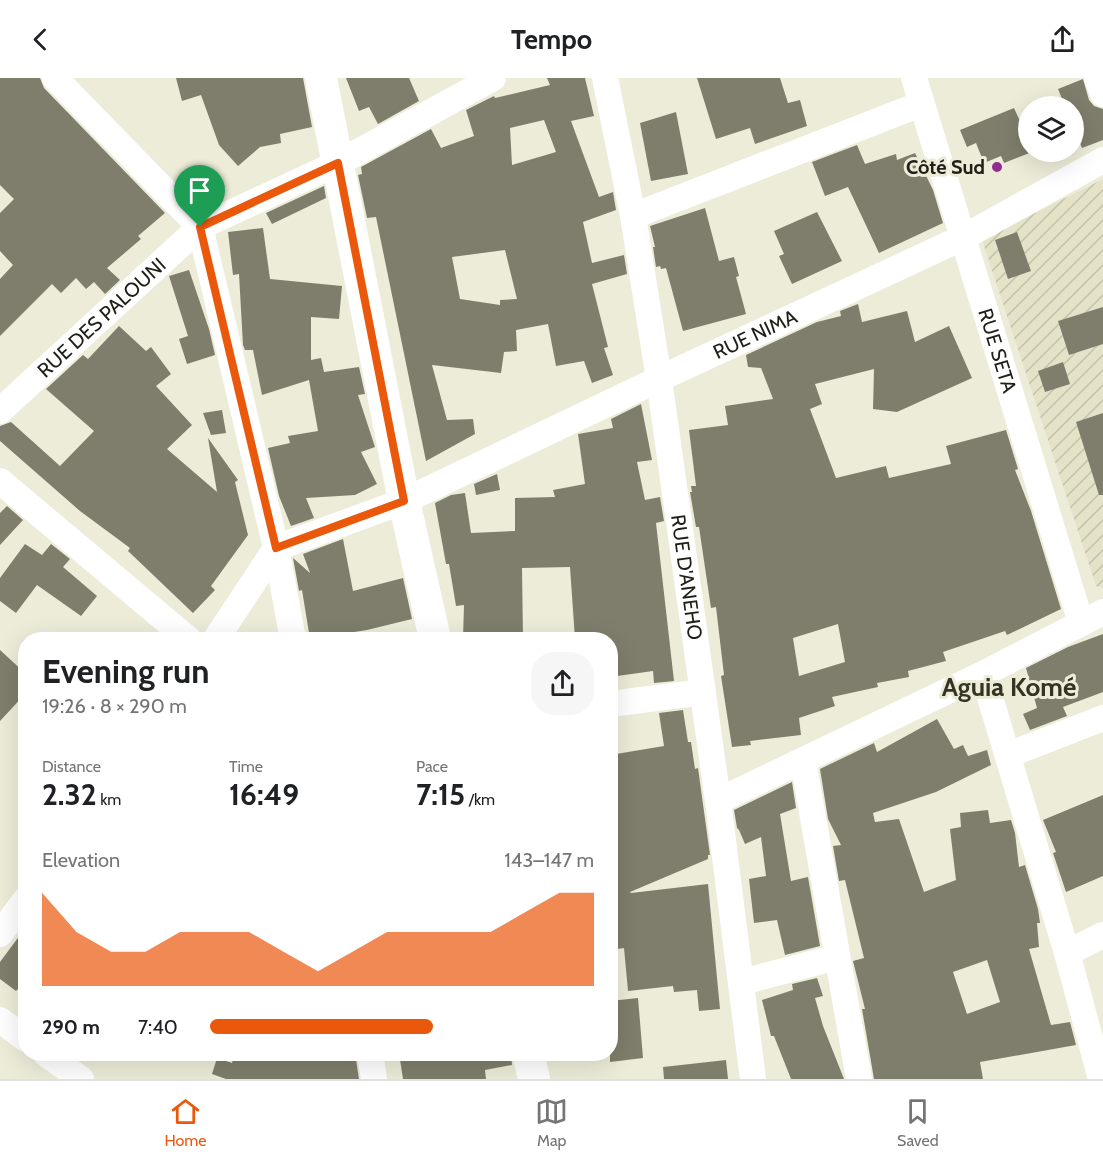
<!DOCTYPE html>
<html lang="en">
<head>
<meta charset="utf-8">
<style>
  body { margin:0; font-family:Cabin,sans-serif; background:#f6f6f6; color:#202124; height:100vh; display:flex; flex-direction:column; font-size:22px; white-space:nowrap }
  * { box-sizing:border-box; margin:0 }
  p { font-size:20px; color:#757577 }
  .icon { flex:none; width:33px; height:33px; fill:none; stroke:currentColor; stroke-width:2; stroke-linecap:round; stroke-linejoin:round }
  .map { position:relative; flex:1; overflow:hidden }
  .sheet { position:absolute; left:18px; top:554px; width:600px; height:429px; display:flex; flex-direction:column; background:#fff; border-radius:24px; box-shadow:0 6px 24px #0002 }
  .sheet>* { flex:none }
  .buttons { position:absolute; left:1018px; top:18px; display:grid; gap:12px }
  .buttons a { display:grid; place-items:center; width:66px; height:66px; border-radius:50%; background:#fff; box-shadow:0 6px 24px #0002; font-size:30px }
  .pin { position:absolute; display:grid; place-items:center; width:51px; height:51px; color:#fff; margin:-62px -26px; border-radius:50% 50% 50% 0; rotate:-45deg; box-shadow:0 0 6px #0007 }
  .pin .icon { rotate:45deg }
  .round { display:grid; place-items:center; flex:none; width:63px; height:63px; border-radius:24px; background:#f6f6f6 }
  .head { display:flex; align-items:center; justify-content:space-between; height:102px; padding:0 24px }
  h1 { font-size:33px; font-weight:700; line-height:45px }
  .metrics { display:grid; grid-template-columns:repeat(3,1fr); gap:9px; height:102px; padding:6px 24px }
  .metrics div { display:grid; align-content:center }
  .metrics b { font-size:30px; font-weight:700 }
  .metrics small { font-size:16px; font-weight:400 }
  .metrics p { font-size:16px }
  .chart { height:168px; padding:12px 24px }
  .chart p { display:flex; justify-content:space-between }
  .chart svg { width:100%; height:108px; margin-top:6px; fill:#ea580c; opacity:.7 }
  ul { padding:0 24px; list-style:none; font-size:20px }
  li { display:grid; grid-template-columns:96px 72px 1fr; align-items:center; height:45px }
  li i { height:15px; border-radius:8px; background:#ea580c }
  header { display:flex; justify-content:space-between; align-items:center; height:78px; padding:0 24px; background:#fff; font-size:27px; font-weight:700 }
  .dock { display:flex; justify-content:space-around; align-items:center; height:84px; border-top:2px solid #e0e0e0; background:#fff; font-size:16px; color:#757577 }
  .dock a { display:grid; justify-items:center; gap:3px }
  .dock .on { color:#ea580c }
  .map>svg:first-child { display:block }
</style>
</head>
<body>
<header><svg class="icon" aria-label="back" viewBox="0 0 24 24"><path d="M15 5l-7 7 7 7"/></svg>Tempo<svg class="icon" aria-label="share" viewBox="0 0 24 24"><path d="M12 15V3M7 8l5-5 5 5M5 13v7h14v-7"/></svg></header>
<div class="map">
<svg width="1103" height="1001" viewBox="0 0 1103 1001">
  <defs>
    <pattern id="industrial-furrows" width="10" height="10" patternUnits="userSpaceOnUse" patternTransform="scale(1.5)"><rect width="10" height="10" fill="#e4e2c7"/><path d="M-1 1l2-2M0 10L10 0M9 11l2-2" fill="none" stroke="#c3c1aa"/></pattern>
  </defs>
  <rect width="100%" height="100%" fill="#edecd9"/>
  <polygon fill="url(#industrial-furrows)" points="1103,101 1103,510 1096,508 982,162"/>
  <g fill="#7f7e6c" fill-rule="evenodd">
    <polygon points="0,0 40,0 44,10 165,135 138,158 141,161 107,190 120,202 105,216 94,204 86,211 76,200 61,215 52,206 0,258 0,201 13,187 0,173 0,135 14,121 0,107"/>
    <polygon points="176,0 303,0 312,49 280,56 281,65 260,69 238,88 219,67 201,17 182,23"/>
    <polygon points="346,0 409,0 419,23 378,46 369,29 359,33"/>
    <path d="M547 0H585L594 38 571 43 599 119 613 114 616 132 583 144 592 185 624 177 627 196 592 206 608 269 604 270 613 297 592 305 584 283 556 288 548 246 516 252 517 273 504 274 501 295 432 287 447 342 473 341 475 356 426 383 376 139 367 140 358 97 362 96 361 89 431 51 441 70 474 58 466 32 494 18 495 20 550 7ZM544 42 556 74 512 87 510 50ZM505 172 517 221 500 222V227L460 221 452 179Z"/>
    <polygon points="697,0 780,0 788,25 800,22 807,48 755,66 750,50 716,61"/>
    <polygon points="1083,1 1089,22 1094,28 1103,31 1103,62 1082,70 1080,65 1074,67 1074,28 1065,28 1058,11"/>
    <polygon points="1014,30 1029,63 1029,74 1032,74 1004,85 1001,78 984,85 976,65 967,69 960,52"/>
    <polygon points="676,34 688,96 651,103 640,45"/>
    <polygon points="857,67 865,86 896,76 897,82 915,75 933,112 943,145 879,175 848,109 825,118 812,84"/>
    <polygon points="324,108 326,120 272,146 266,135"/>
    <polygon points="705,130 719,183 734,179 739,198 736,199 746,236 683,253 666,190 661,191 660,188 656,189 653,169 655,169 650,148"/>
    <polygon points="817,134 842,183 792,206 779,178 784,176 774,153"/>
    <polygon points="263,150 270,201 342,208 339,241 311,239 311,282 321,280 324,294 359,289 365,316 358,317 375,369 361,374 377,406 355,417 306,420 314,440 291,448 279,418 268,370 290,365 288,358 318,353 309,302 262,317 253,272 245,272 243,267 239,196 233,197 228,154"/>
    <polygon points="1017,154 1031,193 1008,201 995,162"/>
    <polygon points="189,192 209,251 215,277 187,286 179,261 188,258 169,198"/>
    <path d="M858 226 862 244 907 233 915 264 949 248 972 300 897 334 873 331 874 291 815 306 822 326 810 331 836 400 886 388 889 400 951 386 946 368 1006 352 1018 391 1015 392 1031 433 1061 531 1007 557 1005 553 943 574 946 583 908 593 909 599 877 605 878 609 832 619 835 628 799 640 801 657 750 663 751 667 732 669 721 598 724 597 716 529 711 530 699 449H696L690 414H692L691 408H696L689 352 728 347 725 328 773 321 761 290 748 289 746 277 817 244 841 238 840 233ZM838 546 845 584 799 598 793 560Z"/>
    <polygon points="1103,229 1103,266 1069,277 1058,243"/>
    <polygon points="119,248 146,273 151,269 171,296 156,308 192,347 167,371 217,414 208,360 238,402 235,404 248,457 211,508 215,512 193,535 128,473 130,470 80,433 0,363 0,348 11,344 60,388 94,353 46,311 83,277 88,281"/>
    <polygon points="1063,284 1070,306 1045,314 1038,293"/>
    <polygon points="641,326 652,382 637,384 645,422 660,419 664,443 656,445 674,603 654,605 653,593 610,599 610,561 575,561 570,489 522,490 523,561 463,561 464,527 456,528 449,486 446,486 435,425 451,417 465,415 471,455 515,453 515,420 555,419 553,412 585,406 578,356 613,350 611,341"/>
    <polygon points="222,332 226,355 211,357 203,335"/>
    <polygon points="1103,335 1103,417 1099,417 1076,344"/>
    <polygon points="497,396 500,412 476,417 474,406"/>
    <polygon points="7,428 23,442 0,467 0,435"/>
    <polygon points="343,461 353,513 403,500 412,541 367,552 310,561 302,512 299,513 293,480 310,495 303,476"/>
    <polygon points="25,466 42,477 51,466 70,481 63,489 97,518 81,538 37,507 16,535 0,523 0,500"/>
    <polygon points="1103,556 1103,614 1063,629 1067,638 1030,652 1023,636 1037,630 1026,590 1068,569"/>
    <polygon points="0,572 26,596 26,615 0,643"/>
    <polygon points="683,632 688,664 691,664 695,691 698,690 710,777 708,777 708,781 630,814 631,815 708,806 720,931 699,933 697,912 674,914 673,908 628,913 624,870 610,872 610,767 616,766 610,734 610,677 664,668 659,635"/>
    <path d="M937 641 954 671 963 667 968 678 987 672 991 687 936 714 873 735 875 744 899 741 924 814 956 802 950 751 961 749 960 735 988 732 990 745 1011 742 1015 755 1019 789 1025 787 1038 831 1040 845H1037L1039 869 1029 871 1051 947 1070 944 1076 967 980 984 983 1001H874L862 931H865L853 883 864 880 845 802 839 803 833 768 841 767 828 741 820 691 874 665 877 674ZM987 882 1000 924 967 936 953 894Z"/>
    <polygon points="792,704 796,730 780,736 791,803 808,799 820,868 785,877 777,842 754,845 749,801 766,798 761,759 745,766 739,752 737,750 734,732"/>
    <polygon points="1103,717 1103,798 1066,814 1053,775 1056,774 1043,742"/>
    <polygon points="26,849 26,917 18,911 16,913 0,901 0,884"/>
    <polygon points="817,900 823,918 815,920 823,948 844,1001 791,1001 774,958 771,958 762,922 793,912 792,906"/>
    <polygon points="638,920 643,980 610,984 610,923"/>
    <polygon points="235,975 355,975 359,1001 226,1001 212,996 217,980 232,985"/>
    <polygon points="399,975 511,975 512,987 485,992 486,1001 403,1001"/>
    <polygon points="726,982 728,1001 664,1001 663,989"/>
  </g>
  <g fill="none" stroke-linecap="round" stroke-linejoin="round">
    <g stroke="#fff" stroke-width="26">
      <polyline points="55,0 200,149 276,470 293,561"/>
      <path id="s1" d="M605 0 633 138 659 301 718 723 753 1001"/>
      <path id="s2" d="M914 0 1081 545"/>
      <polyline points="1097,0 1103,16"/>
      <polyline points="633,138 921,26"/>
      <path id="s3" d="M0 333 200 149 338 85 493 0"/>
      <polyline points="0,403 188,561"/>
      <path id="s4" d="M216 561 276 470 404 423 659 301 964 159 1103 82"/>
      <polyline points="983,596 1067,875 1101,1001"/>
      <polyline points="610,626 703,614"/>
      <polyline points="1008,677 1103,640"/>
      <polyline points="803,683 859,1001"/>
      <polyline points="718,723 983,596 1103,534"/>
      <polyline points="0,856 26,821"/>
      <polyline points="1067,875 1103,857"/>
      <polyline points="742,904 837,879"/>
      <polyline points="0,942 26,961"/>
      <polyline points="45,975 81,1001"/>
      <polyline points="370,975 374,1001"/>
    </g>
    <g stroke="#fff" stroke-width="32">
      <polyline points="321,0 404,423 435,561"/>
      <polyline points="528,975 534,1001"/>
    </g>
  </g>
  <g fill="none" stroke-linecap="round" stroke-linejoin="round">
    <defs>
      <polygon id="route" points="338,85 404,423 276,470 200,149"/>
    </defs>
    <use href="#route" stroke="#fff" stroke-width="12"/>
    <use href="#route" stroke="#ea580c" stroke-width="8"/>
  </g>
  <circle fill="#922c92" stroke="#edecd9" stroke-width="2" cx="997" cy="89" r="6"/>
  <g text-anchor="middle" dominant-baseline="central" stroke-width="6" stroke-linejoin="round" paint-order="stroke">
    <g font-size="20" font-weight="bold" fill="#1f1f18" stroke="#edecd9" text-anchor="end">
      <text x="985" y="89">Côté Sud</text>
    </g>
    <g font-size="20" fill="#1f1f18" stroke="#edecd9">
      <text stroke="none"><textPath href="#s3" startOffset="138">RUE DES PALOUNI</textPath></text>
      <text stroke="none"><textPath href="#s4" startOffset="634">RUE NIMA</textPath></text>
      <text stroke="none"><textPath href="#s2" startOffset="285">RUE SETA</textPath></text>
      <text stroke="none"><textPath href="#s1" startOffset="506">RUE D'ANEHO</textPath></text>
    </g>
    <g font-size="26" font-weight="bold" fill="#353424" stroke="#edecd9">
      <text x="1009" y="609">Aguia Komé</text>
    </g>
  </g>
</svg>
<div class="buttons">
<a><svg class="icon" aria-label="layers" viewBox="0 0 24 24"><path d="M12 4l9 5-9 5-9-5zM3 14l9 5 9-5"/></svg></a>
</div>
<div class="pin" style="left:200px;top:149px;background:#1e9e55"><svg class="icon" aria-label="arrive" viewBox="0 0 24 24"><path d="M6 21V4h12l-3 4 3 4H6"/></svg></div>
<section class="sheet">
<div class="head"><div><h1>Evening run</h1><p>19:26 · 8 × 290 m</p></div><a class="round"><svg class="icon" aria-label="share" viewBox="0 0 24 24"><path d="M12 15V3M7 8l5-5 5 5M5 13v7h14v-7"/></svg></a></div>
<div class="metrics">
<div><p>Distance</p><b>2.32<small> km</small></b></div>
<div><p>Time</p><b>16:49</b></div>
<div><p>Pace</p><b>7:15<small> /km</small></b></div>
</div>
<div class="chart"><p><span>Elevation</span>143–147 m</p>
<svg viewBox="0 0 160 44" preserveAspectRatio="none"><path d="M0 44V6L10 22L20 30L30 30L40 22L50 22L60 22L70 30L80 38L90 30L100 22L110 22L120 22L130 22L140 14L150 6L160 6V44z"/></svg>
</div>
<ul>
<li><b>290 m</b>7:40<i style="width:58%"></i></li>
</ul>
</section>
</div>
<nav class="dock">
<a class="on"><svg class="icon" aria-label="home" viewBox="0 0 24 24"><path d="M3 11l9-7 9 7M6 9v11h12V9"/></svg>Home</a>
<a><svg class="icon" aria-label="map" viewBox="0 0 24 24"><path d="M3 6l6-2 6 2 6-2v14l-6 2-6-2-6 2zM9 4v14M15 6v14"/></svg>Map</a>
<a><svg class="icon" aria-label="saved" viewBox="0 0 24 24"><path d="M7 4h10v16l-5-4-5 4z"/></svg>Saved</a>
</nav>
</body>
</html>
